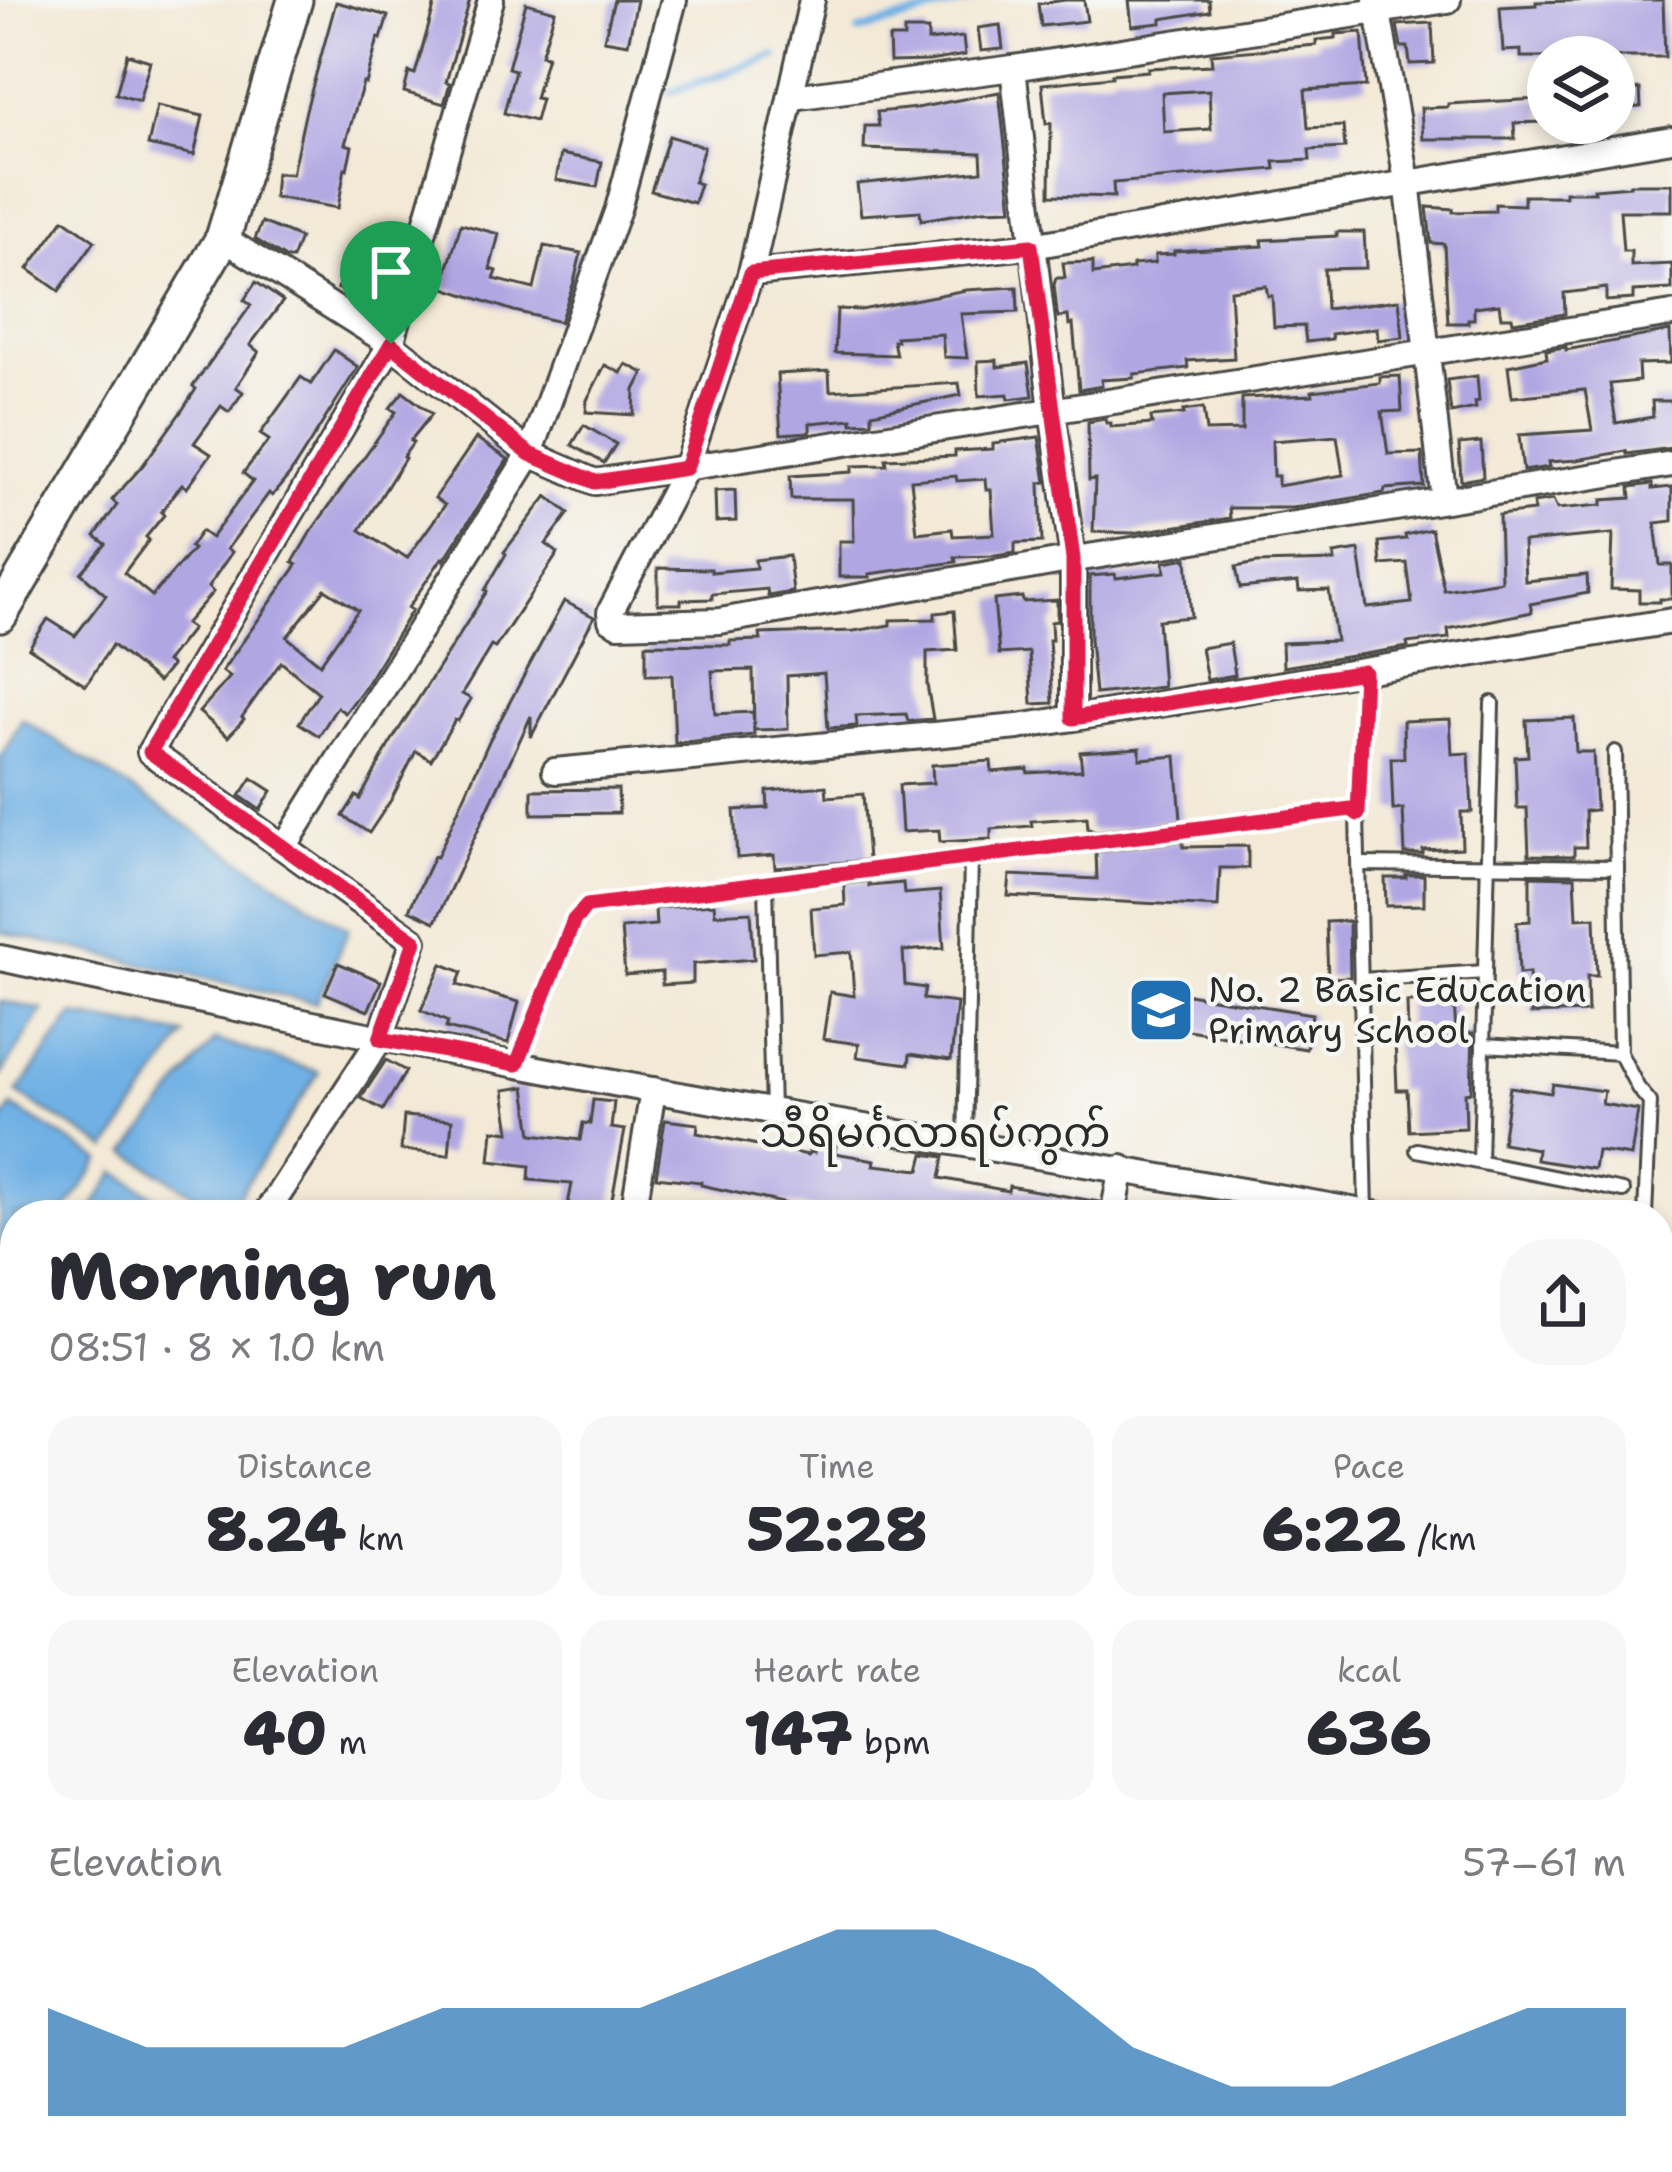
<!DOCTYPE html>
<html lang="en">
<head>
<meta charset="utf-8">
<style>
  body { margin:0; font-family:"Shantell Sans","Noto Sans Myanmar",sans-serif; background:#f7f7f7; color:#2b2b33; height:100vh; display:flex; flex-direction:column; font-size:45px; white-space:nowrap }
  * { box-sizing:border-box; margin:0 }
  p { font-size:39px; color:#7c7c81 }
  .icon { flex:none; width:66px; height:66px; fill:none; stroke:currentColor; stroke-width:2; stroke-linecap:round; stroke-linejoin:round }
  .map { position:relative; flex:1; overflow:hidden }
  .details { position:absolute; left:0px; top:1200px; width:1674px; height:972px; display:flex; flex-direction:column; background:#fff; border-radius:48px 48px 0 0; box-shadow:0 6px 18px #0003 }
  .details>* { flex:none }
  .tools { position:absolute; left:1527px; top:36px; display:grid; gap:24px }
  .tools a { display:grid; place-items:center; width:108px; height:108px; border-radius:50%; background:#fff; box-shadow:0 6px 18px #0003; font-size:60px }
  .pin { position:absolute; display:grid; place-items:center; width:102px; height:102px; color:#fff; margin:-123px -51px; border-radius:50% 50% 50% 0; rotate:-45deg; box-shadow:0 0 12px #0007 }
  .pin .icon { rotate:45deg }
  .round { display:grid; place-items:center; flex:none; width:126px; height:126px; border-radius:48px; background:#f7f7f7 }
  .summary { display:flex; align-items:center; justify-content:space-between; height:204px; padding:0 48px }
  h1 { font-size:66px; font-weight:800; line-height:90px }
  .figures { display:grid; grid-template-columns:repeat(3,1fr); gap:18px; height:204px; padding:12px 48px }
  .figures div { display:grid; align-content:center; border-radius:30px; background:#f7f7f7; text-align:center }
  .figures b { font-size:60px; font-weight:800 }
  .figures small { font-size:33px; font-weight:400 }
  .figures p { font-size:33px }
  .chart { height:336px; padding:24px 48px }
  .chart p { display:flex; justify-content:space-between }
  .chart svg { width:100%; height:216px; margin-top:12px; fill:#1f6fb2; opacity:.7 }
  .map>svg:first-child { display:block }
</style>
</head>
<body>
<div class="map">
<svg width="1672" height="2172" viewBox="0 0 1672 2172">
  <rect width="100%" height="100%" fill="#f6f6f2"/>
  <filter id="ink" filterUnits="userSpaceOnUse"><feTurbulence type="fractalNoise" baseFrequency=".00833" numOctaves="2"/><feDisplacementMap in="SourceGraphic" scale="24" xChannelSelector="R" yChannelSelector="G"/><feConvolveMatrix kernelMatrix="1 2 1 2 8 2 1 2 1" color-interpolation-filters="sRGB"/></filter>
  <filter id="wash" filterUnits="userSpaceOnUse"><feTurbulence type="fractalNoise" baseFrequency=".004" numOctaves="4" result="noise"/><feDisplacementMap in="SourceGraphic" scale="48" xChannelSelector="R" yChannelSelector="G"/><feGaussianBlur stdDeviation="2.7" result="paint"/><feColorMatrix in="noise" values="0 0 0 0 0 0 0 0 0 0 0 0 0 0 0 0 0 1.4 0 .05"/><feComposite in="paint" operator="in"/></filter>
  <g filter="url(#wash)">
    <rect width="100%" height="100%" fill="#f3e9d6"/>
    <g fill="#70b0e4" stroke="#4e6e88" stroke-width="3">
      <polygon points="22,719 349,929 316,1003 0,932 0,759"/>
      <polygon points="0,1001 43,1010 0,1077"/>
      <polygon points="73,1015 185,1035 108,1149 17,1093"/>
      <polygon points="215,1040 319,1072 226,1215 127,1152"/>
      <polygon points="12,1106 101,1160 63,1215 15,1215 15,1286 0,1308 0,1124"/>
      <polygon points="116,1172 184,1215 88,1215"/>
      <polygon points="0,1410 15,1420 15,1538 9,1548 0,1543"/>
    </g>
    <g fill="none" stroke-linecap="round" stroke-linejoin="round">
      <g stroke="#70b0e4" stroke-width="8">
        <polyline points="859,31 973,0"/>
        <polyline points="670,92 775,56"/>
      </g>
    </g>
    <g id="blocks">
      <g fill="#b0a6e2" fill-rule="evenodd">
        <polygon points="436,0 470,0 446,82 450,83 444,104 404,92 409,72 415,74"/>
        <polygon points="614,0 637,0 628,44 604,40"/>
        <polygon points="1065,0 1084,0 1087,21 1041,26 1038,4"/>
        <polygon points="1129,0 1209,0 1210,11 1161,19 1161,23 1132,26"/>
        <polygon points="1605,0 1663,0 1665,57 1521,57 1521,50 1503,51 1500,7 1536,5 1536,2"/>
        <polygon points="336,2 388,16 381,39 378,38 366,84 363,83 345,144 352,146 347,169 345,168 338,208 274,197 276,173 292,174 306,110"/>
        <polygon points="526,3 555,11 541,55 547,56 535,98 541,99 535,121 504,113 515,70 508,68"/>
        <polygon points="1432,23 1434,63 1410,64 1408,47 1401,47 1397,25"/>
        <polygon points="1000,25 1003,49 981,51 978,28"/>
        <polygon points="904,30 928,30 928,41 963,37 965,55 929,61 890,62 889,38 904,38"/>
        <path d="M1362 32 1366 86 1305 90 1308 128 1343 126 1345 148 1309 150 1310 160 1274 162 1275 169 1113 183 1114 197 1050 195 1051 123 1046 124 1042 84 1112 77V74L1148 71V68L1212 65 1211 54 1316 45V40L1336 38V34ZM1209 90 1211 129 1164 132 1162 93Z"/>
        <polygon points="127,54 150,61 139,101 116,94"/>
        <polygon points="1640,89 1641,107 1617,109 1616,90"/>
        <polygon points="999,92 1012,209 983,210 921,220 920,211 861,215 857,184 982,171 981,153 864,149 865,126 879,126 877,112 917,108"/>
        <polygon points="1541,99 1542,122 1514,123 1515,139 1423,139 1421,108 1448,107 1448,104"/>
        <polygon points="157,106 203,116 194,155 148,145"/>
        <polygon points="669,136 704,147 694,182 700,184 694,203 651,191"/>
        <polygon points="561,154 602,162 597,187 556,180"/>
        <polygon points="1630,184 1672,184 1672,211 1620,211 1623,251 1631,251 1631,266 1672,264 1672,289 1633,291 1633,299 1606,301 1606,288 1564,293 1565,314 1513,322 1512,317 1501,317 1499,304 1474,307 1474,319 1468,319 1468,323 1448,323 1444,244 1431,243 1427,207 1453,209 1453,212 1495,211 1495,204 1524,205 1524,196 1565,196 1565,192 1595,192 1594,189 1630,186"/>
        <polygon points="64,219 95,241 59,291 28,269"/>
        <polygon points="262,222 300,238 292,259 287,259 255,239"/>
        <polygon points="461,224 499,234 490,269 497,271 494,279 534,289 544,246 581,253 574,282 560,322 514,311 442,287"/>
        <polygon points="1337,232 1364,232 1366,268 1324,269 1326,309 1399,300 1403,337 1378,340 1377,328 1331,334 1332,339 1306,342 1304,326 1274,327 1272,296 1268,296 1266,286 1230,290 1234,358 1187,361 1188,368 1134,374 1134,378 1101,380 1102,386 1079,390 1073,324 1069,325 1068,316 1058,317 1057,312 1054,285 1056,278 1065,278 1063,263 1093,262 1093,274 1133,269 1133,265 1155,263 1155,255 1174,254 1174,251 1263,246 1262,240 1337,236"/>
        <polygon points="367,246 398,259 381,315 356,303 358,299 337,288 349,265 357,269"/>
        <polygon points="256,282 283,301 250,345 259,352 236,387 243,392 229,412 221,406 194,443 211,454 187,488 182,484 161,512 164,515 146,537 149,540 124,573 152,596 193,549 190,547 201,531 211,538 253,481 243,473 269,440 260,434 301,377 311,384 334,350 358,367 290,474 272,496 269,493 227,549 232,552 208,587 213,592 185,624 192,629 166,662 171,666 158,682 112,645 86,685 29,648 48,619 75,636 106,595 81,573 106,544 95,536 117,505 112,500 143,465 183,409 196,389 193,386 251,305 244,300"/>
        <polygon points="1017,287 1018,312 961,314 967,358 944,357 942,334 896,337 897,341 893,341 896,355 835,353 837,309 861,310 966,290"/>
        <polygon points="1670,331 1671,363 1638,364 1639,381 1610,384 1616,423 1653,417 1652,401 1672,401 1672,448 1627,454 1626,451 1577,460 1548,462 1549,467 1523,471 1519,435 1592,430 1585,390 1512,397 1508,366 1547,358 1546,350 1566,347 1566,350"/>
        <polygon points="997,360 997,367 1028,363 1033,396 1009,399 1008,394 979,396 978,361"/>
        <polygon points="626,364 644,373 635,390 634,415 586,412 587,400 605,365 621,373"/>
        <polygon points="829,371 830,391 959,383 961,395 872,413 872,422 852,423 852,419 810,423 810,432 781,434 777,374"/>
        <path d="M1400 376 1402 411 1382 412 1388 454 1422 453 1424 486 1385 489 1384 493 1292 508H1229L1230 518 1133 533 1093 532 1095 479 1089 480 1088 422 1105 419 1106 423H1111V427L1152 424 1151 417 1184 414 1183 411 1203 408 1206 431 1242 430V398L1313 395 1312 391 1380 383V377ZM1337 436 1343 475 1278 486V476H1273L1272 441Z"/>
        <polygon points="1477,376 1479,401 1475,402 1476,408 1451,413 1447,380"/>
        <path d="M403 392 432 414 410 441 413 443 403 457 405 458 360 530 397 554 398 552 407 558 445 505 435 498 476 438 508 459 444 560 442 558 408 608 412 610 362 691 345 713 337 707 319 736 299 723 319 693 281 662 242 717 244 719 228 737 199 712 230 677 222 671 297 565 293 562 310 533 396 412 390 408ZM325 589 358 610 320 664 287 637Z"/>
        <polygon points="584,425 616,444 604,463 572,445"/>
        <path d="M1039 437 1046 482 1040 483 1042 542 1015 543V553L995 556 955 557 956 562 869 574 870 577H839V541H854L853 499H791L790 476 852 472V466L887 465 886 459 955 456V451L993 449V443ZM956 476 957 481 985 479 986 490H991L994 534 953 536 952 529 917 533 911 480Z"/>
        <polygon points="1481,442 1483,477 1461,481 1459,444"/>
        <polygon points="1652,484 1652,489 1672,487 1672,521 1655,523 1660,565 1672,565 1672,599 1660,599 1660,602 1639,602 1639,590 1611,589 1613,534 1523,542 1525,581 1587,575 1588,593 1530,604 1532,612 1448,629 1449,638 1407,643 1408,647 1283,667 1282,643 1336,641 1329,590 1299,591 1298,582 1240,588 1236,567 1257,563 1335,561 1334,554 1359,550 1367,608 1412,603 1407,563 1381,565 1379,542 1406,539 1405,535 1431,529 1444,590 1501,581 1499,515 1534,511 1533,503 1553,500 1557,509 1602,505 1602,500 1631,498 1630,487"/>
        <polygon points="735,490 736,521 716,522 715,491"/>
        <polygon points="547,496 569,513 546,544 558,553 495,648 491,646 462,694 471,699 458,721 455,720 431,760 416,751 391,800 369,833 343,816 356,796 360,799 389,745 487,591 485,590 506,554 504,552"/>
        <polygon points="789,556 793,592 768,596 767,589 712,594 712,599 681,600 681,604 658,604 658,568 711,569 711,572 756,568 755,560"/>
        <polygon points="1187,558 1191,617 1158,620 1163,687 1095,694 1090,639 1090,576 1115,574 1116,578 1165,572 1164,562"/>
        <polygon points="1022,597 1023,602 1057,600 1057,621 1051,622 1052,640 1049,640 1053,703 1032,704 1029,652 999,654 994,600"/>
        <polygon points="564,601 594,617 531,737 531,716 435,922 409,910 434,856 437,857 490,739"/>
        <polygon points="954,611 957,650 927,652 927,685 933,719 908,721 906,714 856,716 857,726 828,728 824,673 787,676 788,729 754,730 753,670 712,671 715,714 753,712 754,735 675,743 672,675 646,675 646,644 730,645 730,641 761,640 760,634 854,631 890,625 890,620 935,619 935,613"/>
        <polygon points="1230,643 1235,675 1207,680 1201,648"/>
        <polygon points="1574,718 1576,752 1593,752 1596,810 1585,811 1586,847 1574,847 1574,856 1529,855 1527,808 1517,808 1515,757 1528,756 1526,720"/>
        <polygon points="1450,719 1452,754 1469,753 1472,812 1461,812 1462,848 1423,850 1423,854 1405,854 1403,809 1393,810 1391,758 1404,758 1403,721"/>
        <polygon points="1140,748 1140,759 1176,756 1181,820 1096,831 1088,829 1087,817 1031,821 1032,826 991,829 991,839 940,842 939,830 902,832 899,785 933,783 932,765 991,761 992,772 1028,769 1028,773 1082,770 1080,752"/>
        <polygon points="252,778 272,791 260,810 240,796"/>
        <polygon points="826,786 827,797 863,794 868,860 775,868 774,855 737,858 734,810 768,808 767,791"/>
        <polygon points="618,789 619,813 532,814 532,790"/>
        <polygon points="1183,841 1183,847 1248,846 1248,868 1220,868 1218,907 1008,896 1010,875 1097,879 1096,852"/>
        <polygon points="1406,875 1424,875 1424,905 1386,906 1385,878 1406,878"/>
        <polygon points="1530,876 1575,877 1577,918 1595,917 1597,976 1587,976 1588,1012 1531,1014 1529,973 1519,974 1517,922 1530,921"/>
        <polygon points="869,881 869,886 903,883 904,894 940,891 944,948 903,951 905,985 925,988 923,999 957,1003 951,1060 910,1054 909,1064 857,1057 859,1044 823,1039 830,992 854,996 851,952 814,955 811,908 845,905 844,884"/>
        <polygon points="714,904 715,914 751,912 754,959 693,964 693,983 662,985 662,972 625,975 621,928 656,925 655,908"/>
        <polygon points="1349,921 1350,977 1328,978 1326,922"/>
        <polygon points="338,963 381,981 368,1011 325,993"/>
        <polygon points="442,964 462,972 457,985 519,1002 508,1043 446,1028 448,1022 421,1010"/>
        <polygon points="1157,989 1312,1014 1306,1049 1151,1024"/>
        <polygon points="1454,1000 1456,1034 1473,1033 1471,1092 1465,1093 1466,1128 1409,1131 1407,1090 1397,1090 1395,1039 1408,1038 1407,1002"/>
        <polygon points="386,1060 406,1071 383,1110 361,1098"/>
        <polygon points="1553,1084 1604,1091 1602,1104 1638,1110 1631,1156 1597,1151 1594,1169 1536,1160 1537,1149 1502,1143 1510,1087 1551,1093"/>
        <polygon points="525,1087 532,1134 580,1140 583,1123 590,1124 593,1100 614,1102 611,1128 625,1130 609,1215 566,1215 572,1184 529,1180 530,1166 490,1161 493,1130 510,1132 504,1090"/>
        <polygon points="404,1116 452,1120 449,1155 401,1150"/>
        <polygon points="665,1120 698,1124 697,1133 808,1155 809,1152 814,1153 815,1136 837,1139 835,1153 875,1160 874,1165 920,1170 924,1154 944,1157 940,1178 1008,1191 1009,1186 1099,1202 1097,1215 862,1215 787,1204 701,1185 701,1182 656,1177"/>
      </g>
    </g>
  </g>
  <g filter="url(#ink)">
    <use href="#blocks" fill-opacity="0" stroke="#494845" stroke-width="3"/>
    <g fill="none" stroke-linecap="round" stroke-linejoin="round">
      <defs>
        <g id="service">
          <polyline points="1615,752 1620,1053 1638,1088 1650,1102 1645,1215"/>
          <polyline points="1357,814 1364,672"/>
          <polyline points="1359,864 1617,867"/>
          <polyline points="766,885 772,1110"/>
          <polyline points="1361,980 1485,972"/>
          <polyline points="1483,1045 1620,1053"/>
          <polyline points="517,1064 574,920 587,906 1351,809 1357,814 1366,1212"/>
          <polyline points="965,1142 971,858"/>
          <polyline points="1417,1150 1623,1191"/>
          <polyline points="1480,1162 1492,703"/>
        </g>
        <g id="minor">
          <polyline points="812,0 751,273 686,468 610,612 611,620 618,624 720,621 1063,561 1672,464"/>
          <polyline points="1376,0 1407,181 1444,500"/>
          <polyline points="1013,68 1052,410 1073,559 1073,718"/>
          <polyline points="793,97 1013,68 1448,0"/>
          <polyline points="223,238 391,344 530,454 595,482 1672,314"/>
          <polyline points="751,273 1031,246 1672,139"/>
          <polyline points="555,771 1018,727 1672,621"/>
          <polyline points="284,847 530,454 618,209 674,0"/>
          <path d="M0 958C217 1004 434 1051 652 1090 894 1134 1137 1171 1379 1215"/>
          <polyline points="265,1215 380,1039 414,941 150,752 391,344 491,0"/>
          <polyline points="633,1215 653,1090"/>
          <polyline points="1113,1215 1122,1168"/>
          <polyline points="1659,1265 1672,1267"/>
          <polyline points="1659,1458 1672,1459"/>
          <polyline points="1659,1624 1672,1624"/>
          <polyline points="1659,1780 1672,1781"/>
          <polyline points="1659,1933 1672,1933"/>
          <polyline points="1659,2101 1672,2101"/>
          <polyline points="0,2138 15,2048"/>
          <polyline points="314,2157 396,2172"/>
          <polyline points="1327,2157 1408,2172"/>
          <polyline points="483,2172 486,2157"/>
          <polyline points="960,2172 962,2157"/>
          <polyline points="1468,2172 1471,2157"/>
        </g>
        <polyline id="secondary" points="0,615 223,238 295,0"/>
      </defs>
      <use href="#service" stroke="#494845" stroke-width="18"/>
      <use href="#minor" stroke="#494845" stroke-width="30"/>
      <use href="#secondary" stroke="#494845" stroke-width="39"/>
      <use href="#service" stroke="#fff" stroke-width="12"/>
      <use href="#minor" stroke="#fff" stroke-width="24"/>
      <use href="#secondary" stroke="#fff" stroke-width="33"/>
    </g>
  </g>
  <g fill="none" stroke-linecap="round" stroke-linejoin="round" filter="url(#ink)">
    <defs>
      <polygon id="route" points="1031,246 1073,559 1073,718 1364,672 1358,814 1351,809 587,906 574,920 517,1064 380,1039 415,941 150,752 391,344 530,454 595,482 686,468 751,273"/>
    </defs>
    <use href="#route" stroke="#fff" stroke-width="24"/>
    <use href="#route" stroke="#e11d48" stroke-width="15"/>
  </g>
  <defs>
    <symbol id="school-square" viewBox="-11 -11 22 22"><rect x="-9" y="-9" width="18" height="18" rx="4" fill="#1f6fb2" stroke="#f6f6f2"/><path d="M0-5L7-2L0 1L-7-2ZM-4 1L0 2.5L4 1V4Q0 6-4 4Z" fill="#fff"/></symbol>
  </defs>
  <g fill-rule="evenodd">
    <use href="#school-square" x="1123" y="972" width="76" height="76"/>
  </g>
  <g text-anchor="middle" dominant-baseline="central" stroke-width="9" stroke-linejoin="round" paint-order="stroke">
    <g font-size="36" fill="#2b2b2b" stroke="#f6f6f2" text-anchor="start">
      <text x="1208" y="989">No. 2 Basic Education<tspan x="1208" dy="41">Primary School</tspan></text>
    </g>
    <g font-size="42" fill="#2b2b2b" stroke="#f6f6f2">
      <text x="935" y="1132">သီရိမင်္ဂလာရပ်ကွက်</text>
    </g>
  </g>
</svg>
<div class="tools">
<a><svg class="icon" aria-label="layers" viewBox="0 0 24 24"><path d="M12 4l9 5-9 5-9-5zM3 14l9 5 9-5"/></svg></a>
</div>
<div class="pin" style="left:391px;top:344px;background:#1e9e55"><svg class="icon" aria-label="arrive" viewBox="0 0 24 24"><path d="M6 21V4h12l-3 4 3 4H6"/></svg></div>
<section class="details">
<div class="summary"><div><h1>Morning run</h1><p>08:51 · 8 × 1.0 km</p></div><a class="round"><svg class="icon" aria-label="share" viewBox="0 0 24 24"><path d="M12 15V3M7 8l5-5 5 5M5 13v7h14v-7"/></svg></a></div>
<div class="figures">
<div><p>Distance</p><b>8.24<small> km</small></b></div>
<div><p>Time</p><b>52:28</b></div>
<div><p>Pace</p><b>6:22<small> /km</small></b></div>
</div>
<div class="figures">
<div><p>Elevation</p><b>40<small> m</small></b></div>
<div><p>Heart rate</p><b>147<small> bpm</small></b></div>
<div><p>kcal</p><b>636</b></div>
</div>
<div class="chart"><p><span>Elevation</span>57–61 m</p>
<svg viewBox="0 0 160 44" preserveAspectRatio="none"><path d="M0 44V22L10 30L20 30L30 30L40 22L50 22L60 22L70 14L80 6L90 6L100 14L110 30L120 38L130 38L140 30L150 22L160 22V44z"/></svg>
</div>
</section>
</div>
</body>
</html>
